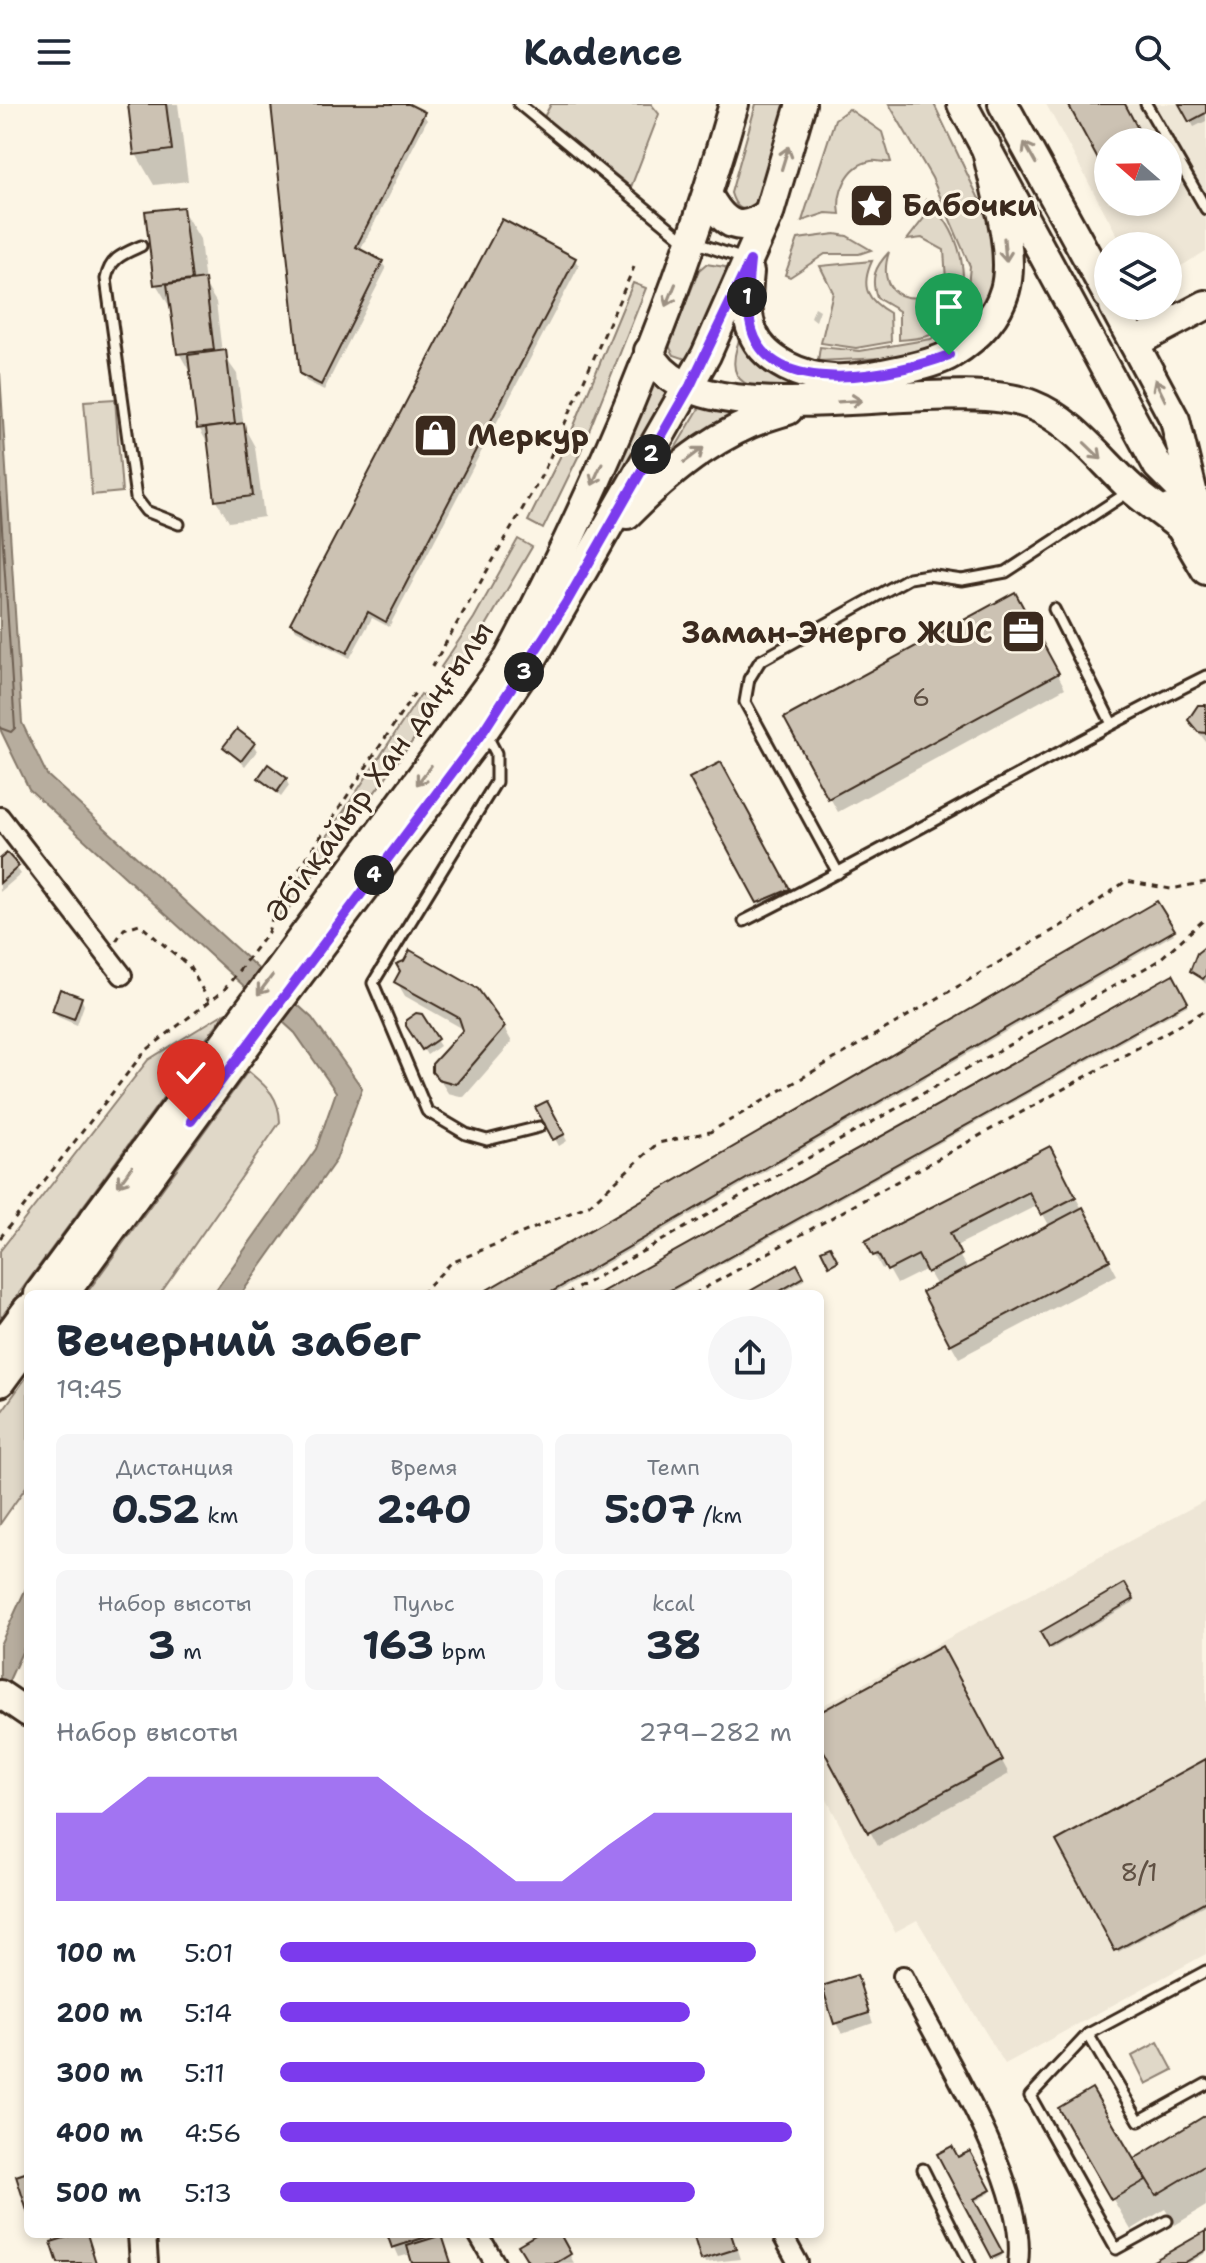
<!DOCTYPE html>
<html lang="ru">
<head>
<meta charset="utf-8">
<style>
  body { margin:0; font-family:"Shantell Sans",sans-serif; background:#f6f6f7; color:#1f2937; height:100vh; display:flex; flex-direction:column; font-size:30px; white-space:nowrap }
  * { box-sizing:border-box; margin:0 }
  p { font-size:26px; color:#747a83 }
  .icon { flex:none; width:44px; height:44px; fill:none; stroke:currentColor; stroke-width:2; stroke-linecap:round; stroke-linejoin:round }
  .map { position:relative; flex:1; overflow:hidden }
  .panel { position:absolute; left:24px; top:1186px; width:800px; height:948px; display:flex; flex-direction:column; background:#fff; border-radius:12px; box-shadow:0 4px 12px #0003 }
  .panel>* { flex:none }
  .needle { width:52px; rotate:290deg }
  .controls { position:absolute; left:1094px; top:24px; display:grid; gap:16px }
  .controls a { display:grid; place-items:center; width:88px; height:88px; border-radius:50%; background:#fff; box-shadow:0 4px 12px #0003; font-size:40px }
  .pin { position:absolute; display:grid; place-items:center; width:68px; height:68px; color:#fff; margin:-82px -34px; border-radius:50% 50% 50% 0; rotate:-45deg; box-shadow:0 0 8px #0007 }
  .pin .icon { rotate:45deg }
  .km { position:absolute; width:40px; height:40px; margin:-20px; border-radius:50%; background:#222; color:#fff; font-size:22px; line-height:40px; text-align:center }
  .round { display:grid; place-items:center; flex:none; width:84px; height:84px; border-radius:42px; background:#f6f6f7 }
  .headline { display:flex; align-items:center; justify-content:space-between; height:136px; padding:0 32px }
  h1 { font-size:44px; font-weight:700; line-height:60px }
  .stats { display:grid; grid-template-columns:repeat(3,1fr); gap:12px; height:136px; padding:8px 32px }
  .stats div { display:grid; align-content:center; border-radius:12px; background:#f6f6f7; text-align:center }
  .stats b { font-size:40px; font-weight:700 }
  .stats small { font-size:22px; font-weight:400 }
  .stats p { font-size:22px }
  .chart { height:224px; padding:16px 32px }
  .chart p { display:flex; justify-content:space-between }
  .chart svg { width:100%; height:144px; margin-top:8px; fill:#7c3aed; opacity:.7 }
  ul { padding:0 32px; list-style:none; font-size:26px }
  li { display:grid; grid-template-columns:128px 96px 1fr; align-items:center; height:60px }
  li i { height:20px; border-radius:10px; background:#7c3aed }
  header { display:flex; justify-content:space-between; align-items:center; height:104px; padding:0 32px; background:#fff; font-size:36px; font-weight:700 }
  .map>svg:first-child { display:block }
</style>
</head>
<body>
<header><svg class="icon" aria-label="menu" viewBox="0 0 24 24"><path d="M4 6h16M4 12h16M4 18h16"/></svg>Kadence<svg class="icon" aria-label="search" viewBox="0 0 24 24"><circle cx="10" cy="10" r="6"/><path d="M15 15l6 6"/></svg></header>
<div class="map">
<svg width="1206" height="2159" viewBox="0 0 1206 2159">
  <rect width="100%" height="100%" fill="#fcf5e5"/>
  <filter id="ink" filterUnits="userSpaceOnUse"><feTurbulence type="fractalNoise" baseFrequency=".0125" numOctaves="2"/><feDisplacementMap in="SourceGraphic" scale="16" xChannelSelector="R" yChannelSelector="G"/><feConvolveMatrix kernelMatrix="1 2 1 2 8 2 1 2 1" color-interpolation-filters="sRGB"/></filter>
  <g filter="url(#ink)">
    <g fill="#eee6d6" fill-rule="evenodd">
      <path d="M1046 0H1206V147L1168 170V142H1123ZM1108 38H1168V98H1108Z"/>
      <polygon points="1206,1396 1206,1850 1005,1960 917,1816 895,1828 820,1682 820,1603"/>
    </g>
    <g fill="#e0d8c8" stroke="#8e8173" stroke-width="2">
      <polygon points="551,0 651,0 659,10 631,83 544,13"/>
      <path d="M756 0H795L755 108C740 106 735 103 731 89Z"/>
      <polygon points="889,0 934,0 980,97 996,140 1001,165 986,211 926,252 818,257 820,243 860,247 931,235 952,218 967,193 970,162 932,74"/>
      <path d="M849 5 882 28 891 58C884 59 877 56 871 57 847 61 836 90 840 110L826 109 802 117 835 15Z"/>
      <path d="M926 96C966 126 982 204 930 231 922 235 909 235 899 236V207L877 194C870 174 875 163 889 148 876 189 905 203 940 187L946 176 944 146 922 134 907 136 924 114Z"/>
      <polygon points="835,130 847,132 871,146 859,150 825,150 790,173 785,171 798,135"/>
      <path d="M872 157C860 183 867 196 890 209L891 238 856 244 821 239 833 188 820 162Z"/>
      <polygon points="706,160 725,163 729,169 689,256 674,251 669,242 699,166"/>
      <polygon points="633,179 646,184 580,349 543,425 528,417 566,341"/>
      <path d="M745 221 808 282C752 287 715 288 745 221Z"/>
      <polygon points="649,274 672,288 552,481"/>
      <polygon points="115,295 122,388 92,391 84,297"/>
      <polygon points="703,298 755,305 663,364"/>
      <polygon points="518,435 532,443 456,573 441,563 474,514"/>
      <polygon points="421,590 434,598 434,608 278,819 282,801"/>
      <polygon points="226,908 0,1215 0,1147 148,956"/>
      <path d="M248 967C267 983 279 992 280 1018L160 1190H86Z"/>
      <polygon points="28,1271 28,1380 0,1420 0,1310"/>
      <polygon points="1158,1938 1173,1966 1146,1980 1132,1952"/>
    </g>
    <g fill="#b7ad9e" stroke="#85796b" stroke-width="2">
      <polygon points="0,269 22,619 47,671 312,914 362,984 336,1056 241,1190 213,1190 316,1045 336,988 295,929 29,685 0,625"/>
      <polygon points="28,1480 28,1535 0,1596 0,1541"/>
    </g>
    <g fill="#0003" fill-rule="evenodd">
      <polygon points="130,0 178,0 188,77 154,81 136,50"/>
      <polygon points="273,0 405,0 423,10 427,16 360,147 382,158 386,165 324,286 306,277 302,270"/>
      <polygon points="1181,0 1206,0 1206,17 1194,23"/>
      <polygon points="182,105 200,135 205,180 216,198 222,249 237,270 244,323 255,343 264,413 229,418 217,397 210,344 199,324 191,270 179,249 173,208 156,180"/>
      <polygon points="575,156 579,162 389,523 372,514 350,554 296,526 292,519"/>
      <polygon points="815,203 820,206 816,217 811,213"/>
      <polygon points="1014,491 1065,584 838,708 786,615"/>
      <polygon points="1206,603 1206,638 1197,626"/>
      <polygon points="253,640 257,647 245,662 225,643"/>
      <polygon points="720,661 796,800 767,812 758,798"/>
      <polygon points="260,674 286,675 289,682 281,693"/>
      <polygon points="7,751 21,770 0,788 0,757"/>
      <polygon points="1157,799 1174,830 554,1190 484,1190"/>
      <polygon points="1206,846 1206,880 1192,867"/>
      <polygon points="1173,873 1188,901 668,1190 602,1190"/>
      <polygon points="397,878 504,924 512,938 464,993 448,989 434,967 465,926 405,892"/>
      <polygon points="81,894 84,901 77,921 58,913 54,907"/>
      <polygon points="420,912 440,942 427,951 408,921"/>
      <polygon points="547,999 567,1037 559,1042 538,1004"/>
      <path d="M1057 1058 1117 1171 959 1254 951 1240 937 1182 927 1165 897 1180 888 1164 882 1165 868 1138ZM1038 1101 1050 1123 968 1166 954 1143Z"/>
      <polygon points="796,1163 804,1176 780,1190 749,1190"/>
      <polygon points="1125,1482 1134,1498 1052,1545 1043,1529"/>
      <polygon points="949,1559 1009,1670 878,1742 820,1635 820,1611"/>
      <polygon points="1206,1657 1206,1800 1118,1848 1059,1738"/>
      <polygon points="856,1873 873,1919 842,1930 836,1919"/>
      <polygon points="1060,2005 1133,2058 1206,2013 1206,2102 1175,2121 1165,2105 1131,2126"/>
      <polygon points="969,2050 990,2089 974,2098 1002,2152 995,2156 939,2051 958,2056"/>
      <polygon points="1206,2129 1206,2149 1189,2159 1154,2159"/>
      <polygon points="389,2130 426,2130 429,2137 441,2133 452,2159 414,2159 411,2150 399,2153"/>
      <polygon points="541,2130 558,2130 574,2159 531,2159"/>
      <polygon points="695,2130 732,2130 740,2155 705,2159"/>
    </g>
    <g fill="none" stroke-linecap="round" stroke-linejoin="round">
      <polyline stroke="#6d5e51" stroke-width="2" points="0,394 15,624 11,628 0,624"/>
    </g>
    <g fill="#ccc2b3" stroke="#3b2a1e" stroke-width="2">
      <polygon points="128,0 166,0 172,46 134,51"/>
      <polygon points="271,0 409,0 425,8 356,143 383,157 321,281 300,270"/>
      <polygon points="1068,0 1125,0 1145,38 1108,38 1108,74"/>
      <polygon points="1179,0 1206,0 1206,9 1189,18"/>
      <polygon points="183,103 192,176 154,181 145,107"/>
      <polygon points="502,115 576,154 386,518 368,508 347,549 290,519"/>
      <polygon points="205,175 214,246 177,250 167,180"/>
      <polygon points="226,246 235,320 197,325 188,251"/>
      <polygon points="244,319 253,392 215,397 206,324"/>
      <polygon points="1015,488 1059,569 828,695 784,614"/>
      <polygon points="1198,601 1206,601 1206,629 1198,628 1188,616"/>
      <polygon points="237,625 255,639 241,657 223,643"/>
      <polygon points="721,658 790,785 757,799 689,674"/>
      <polygon points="268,660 287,674 277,688 258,674"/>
      <polygon points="7,749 19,762 0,779 0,755"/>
      <polygon points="1157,797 1175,826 548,1190 480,1190"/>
      <polygon points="1206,842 1206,871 1203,875 1190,867 1197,849"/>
      <polygon points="410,846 478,885 505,923 456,980 438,975 432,968 432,960 463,926 459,914 394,878 400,867 396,860 404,857"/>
      <polygon points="1173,870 1188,898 663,1190 598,1190"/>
      <polygon points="60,885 82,893 74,915 52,907"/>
      <polygon points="416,909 422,910 438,935 422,946 406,922 406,916"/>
      <polygon points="547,997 565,1030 553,1036 535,1003"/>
      <polygon points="1050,1042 1076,1093 1041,1111 1029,1088 950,1129 961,1151 927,1169 918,1151 887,1167 878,1150 873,1152 865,1137"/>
      <polygon points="1083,1103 1110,1156 950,1241 922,1188"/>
      <polygon points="830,1142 838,1157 829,1162 821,1146"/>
      <polygon points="797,1160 804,1173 775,1190 745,1190"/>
      <polygon points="1125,1479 1134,1495 1049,1544 1040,1528"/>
      <polygon points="942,1542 1003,1656 868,1729 820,1640 820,1608"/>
      <polygon points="1206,1655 1206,1797 1115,1847 1056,1737"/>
      <polygon points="857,1871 869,1909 834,1920 822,1882"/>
      <polygon points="1092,1984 1146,2076 1111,2096 1058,2004"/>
      <polygon points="1206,2011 1206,2061 1156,2091 1134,2055"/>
      <polygon points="952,2042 958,2053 970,2047 991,2086 974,2095 1003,2149 992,2154 937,2050"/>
      <polygon points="28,2068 28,2110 16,2072"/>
      <polygon points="1206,2127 1206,2146 1184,2159 1150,2159"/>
      <polygon points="77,2130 87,2130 96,2159 58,2159 51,2138"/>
      <polygon points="387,2130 425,2130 426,2133 392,2144"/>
      <polygon points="537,2130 560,2130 571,2150 556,2159 529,2159 518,2141"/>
      <polygon points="693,2130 731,2130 736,2145 701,2156"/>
      <polygon points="442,2131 451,2159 412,2159 407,2142"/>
    </g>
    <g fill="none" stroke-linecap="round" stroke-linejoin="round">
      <defs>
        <g id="lane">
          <polyline points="519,0 682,134 744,155"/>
          <polyline points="1146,0 1168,38"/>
          <polyline points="1168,39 1206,105"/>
          <path d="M141 142C123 150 110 154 106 175L136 394 146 407 179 420"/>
          <polyline points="1054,505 1111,618"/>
          <polyline points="486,630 496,649 496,678 373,879 427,1007 466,1030 487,1036 539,1023"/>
          <polyline points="838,769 745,598 749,575 760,557 909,474 928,471 962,476 1006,468 1130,387"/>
          <path d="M744 817C900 739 1050 649 1206 572"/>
          <polyline points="1088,1930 1139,2017 1206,1980"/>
          <polyline points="923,2065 970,2159"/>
          <polyline points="1167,2117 1116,2145 1030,1992 1088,1930 1206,1867"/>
        </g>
        <g id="street">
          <polyline points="0,713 122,871"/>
          <path d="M903 1872C939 1943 1029 2082 1018 2159"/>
          <polyline points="478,2130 495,2159"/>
          <polyline points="782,2130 798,2159"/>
        </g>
        <g id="secondary">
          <polyline points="0,1590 28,1609"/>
          <polyline points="142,2130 144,2159"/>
        </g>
        <g id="primary">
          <polyline points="962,0 1158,362 1179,383 1206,427"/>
          <polyline points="1003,0 1108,191"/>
          <path d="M708 92C724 121 740 131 769 109"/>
          <path d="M749 168C747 187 745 211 753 229 765 258 803 273 833 275 857 277 932 262 951 250 975 235 997 214 1005 186 1016 147 994 82 986 42"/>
          <polyline points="1114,202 1175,316 1196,403"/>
          <polyline points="1134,239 1206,201"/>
          <path d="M649 247C691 344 946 266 1032 301 1071 316 1100 355 1130 383 1145 397 1162 408 1178 421"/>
          <polyline points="1170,405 1206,466"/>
          <path d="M627 410C674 363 723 323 788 306"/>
          <path d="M39 1190 509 554C602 378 680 191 734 0"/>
          <polyline points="64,1190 254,930 484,626 528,562 706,251 769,109 801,0"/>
          <polyline points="0,1243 28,1205"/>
          <polyline points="0,1278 28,1240"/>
        </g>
      </defs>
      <use href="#lane" stroke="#3b2a1e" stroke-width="15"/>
      <use href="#street" stroke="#3b2a1e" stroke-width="24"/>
      <use href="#secondary" stroke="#3b2a1e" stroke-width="32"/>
      <use href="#primary" stroke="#3b2a1e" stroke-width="34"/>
      <g stroke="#3b2a1e" stroke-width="3" stroke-dasharray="6 6" stroke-linecap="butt">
        <polyline points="432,563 543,369 634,163"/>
        <polyline points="116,837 124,825 139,820 189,862 209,897"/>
        <polyline points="0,1134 144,948 224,886 268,828 277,799 416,587"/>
        <polyline points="421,1190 451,1159 589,1101 658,1039 710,1028 1076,813 1126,777 1171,785 1206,778"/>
        <polyline points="567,1190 1158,857 1206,814"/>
        <polyline points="694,1190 1206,906"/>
      </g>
      <use href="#lane" stroke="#fcf5e5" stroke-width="9"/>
      <use href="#street" stroke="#fcf5e5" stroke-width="18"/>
      <use href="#secondary" stroke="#fcf5e5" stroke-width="26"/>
      <use href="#primary" stroke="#fcf5e5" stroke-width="28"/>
    </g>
    <defs><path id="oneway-shaft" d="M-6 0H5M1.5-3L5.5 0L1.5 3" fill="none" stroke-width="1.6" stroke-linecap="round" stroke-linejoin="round" transform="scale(2)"/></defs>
    <g stroke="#9c9082">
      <use href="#oneway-shaft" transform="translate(1030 49) rotate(-119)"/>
      <use href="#oneway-shaft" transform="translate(785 54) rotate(-73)"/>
      <use href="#oneway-shaft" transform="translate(1005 146) rotate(85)"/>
      <use href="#oneway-shaft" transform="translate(671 191) rotate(112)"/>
      <use href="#oneway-shaft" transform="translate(1160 286) rotate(-116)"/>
      <use href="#oneway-shaft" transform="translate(850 297) rotate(-4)"/>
      <use href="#oneway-shaft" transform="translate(1093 347) rotate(44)"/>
      <use href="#oneway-shaft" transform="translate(694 351) rotate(-37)"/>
      <use href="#oneway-shaft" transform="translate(597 370) rotate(114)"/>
      <use href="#oneway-shaft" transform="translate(424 671) rotate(127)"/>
      <use href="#oneway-shaft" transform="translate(265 881) rotate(127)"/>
      <use href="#oneway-shaft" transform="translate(125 1072) rotate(126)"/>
    </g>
  </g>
  <g fill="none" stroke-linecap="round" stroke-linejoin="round" filter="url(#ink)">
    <defs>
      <path id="route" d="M191 1017 484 626 566 499 690 282 750 157C747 181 746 203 752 226 773 298 899 270 949 251"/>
    </defs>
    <use href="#route" stroke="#fff" stroke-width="16"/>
    <use href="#route" stroke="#7c3aed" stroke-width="10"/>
  </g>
  <defs>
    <symbol id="sight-square" viewBox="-11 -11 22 22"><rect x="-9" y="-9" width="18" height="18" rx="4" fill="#3b2a1e" stroke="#fcf5e5"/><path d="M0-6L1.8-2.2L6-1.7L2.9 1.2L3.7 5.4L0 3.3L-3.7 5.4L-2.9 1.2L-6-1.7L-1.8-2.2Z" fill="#fff"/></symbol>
    <symbol id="shop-square" viewBox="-11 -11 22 22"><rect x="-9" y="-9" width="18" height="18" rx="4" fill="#3b2a1e" stroke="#fcf5e5"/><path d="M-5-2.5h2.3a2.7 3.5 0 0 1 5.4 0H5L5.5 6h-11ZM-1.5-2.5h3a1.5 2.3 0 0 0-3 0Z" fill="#fff"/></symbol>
    <symbol id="office-square" viewBox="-11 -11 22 22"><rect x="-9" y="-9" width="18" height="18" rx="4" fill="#3b2a1e" stroke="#fcf5e5"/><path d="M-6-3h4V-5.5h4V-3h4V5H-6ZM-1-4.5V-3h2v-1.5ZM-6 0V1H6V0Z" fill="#fff"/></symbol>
  </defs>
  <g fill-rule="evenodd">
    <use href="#sight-square" x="846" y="76" width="51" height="51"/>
    <use href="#shop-square" x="410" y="306" width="51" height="51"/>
    <use href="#office-square" x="998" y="502" width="51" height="51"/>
  </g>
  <g text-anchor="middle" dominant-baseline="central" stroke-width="6" stroke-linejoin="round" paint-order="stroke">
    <g font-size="26" fill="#5f5043">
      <text x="921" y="592">6</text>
      <text x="1139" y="1767">8/1</text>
    </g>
    <g font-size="30" font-weight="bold" fill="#3b2a1e" stroke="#fcf5e5" text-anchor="start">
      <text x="902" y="101">Бабочки</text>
      <text x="467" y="331">Меркур</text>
      <text x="993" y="528" text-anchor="end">Заман-Энерго ЖШС</text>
    </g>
    <g font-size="30" fill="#3b2a1e" stroke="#fcf5e5">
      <text transform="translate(379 667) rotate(-54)">Әбілқайыр Хан даңғылы</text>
    </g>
  </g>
</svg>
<div class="controls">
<a><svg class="needle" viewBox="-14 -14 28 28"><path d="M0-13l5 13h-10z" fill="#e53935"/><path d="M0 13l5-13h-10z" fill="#747a83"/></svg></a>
<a><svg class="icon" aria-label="layers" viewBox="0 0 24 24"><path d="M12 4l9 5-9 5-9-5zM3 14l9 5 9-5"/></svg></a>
</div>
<div class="pin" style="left:949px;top:251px;background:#1e9e55"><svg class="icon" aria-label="arrive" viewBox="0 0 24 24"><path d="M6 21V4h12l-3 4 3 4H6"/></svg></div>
<div class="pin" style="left:191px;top:1017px;background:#d93025"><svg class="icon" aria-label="check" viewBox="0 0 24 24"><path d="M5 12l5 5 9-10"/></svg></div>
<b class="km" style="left:747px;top:193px">1</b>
<b class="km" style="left:651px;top:350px">2</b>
<b class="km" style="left:524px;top:568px">3</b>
<b class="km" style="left:374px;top:771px">4</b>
<section class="panel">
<div class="headline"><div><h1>Вечерний забег</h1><p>19:45</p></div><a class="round"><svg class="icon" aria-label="share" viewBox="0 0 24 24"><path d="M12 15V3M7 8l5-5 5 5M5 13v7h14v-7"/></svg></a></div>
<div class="stats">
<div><p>Дистанция</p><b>0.52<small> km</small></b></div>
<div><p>Время</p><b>2:40</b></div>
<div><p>Темп</p><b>5:07<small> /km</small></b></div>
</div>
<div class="stats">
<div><p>Набор высоты</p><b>3<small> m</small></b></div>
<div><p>Пульс</p><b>163<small> bpm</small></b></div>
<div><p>kcal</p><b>38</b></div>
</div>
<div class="chart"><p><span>Набор высоты</span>279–282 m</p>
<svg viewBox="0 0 160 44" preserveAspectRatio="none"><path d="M0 44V17L10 17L20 6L30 6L40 6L50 6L60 6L70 6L80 17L90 27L100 38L110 38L120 27L130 17L140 17L150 17L160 17V44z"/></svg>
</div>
<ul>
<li><b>100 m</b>5:01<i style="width:93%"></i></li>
<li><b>200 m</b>5:14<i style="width:80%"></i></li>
<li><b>300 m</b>5:11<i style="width:83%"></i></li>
<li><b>400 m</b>4:56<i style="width:100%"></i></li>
<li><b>500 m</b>5:13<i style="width:81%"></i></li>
</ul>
</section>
</div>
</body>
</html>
